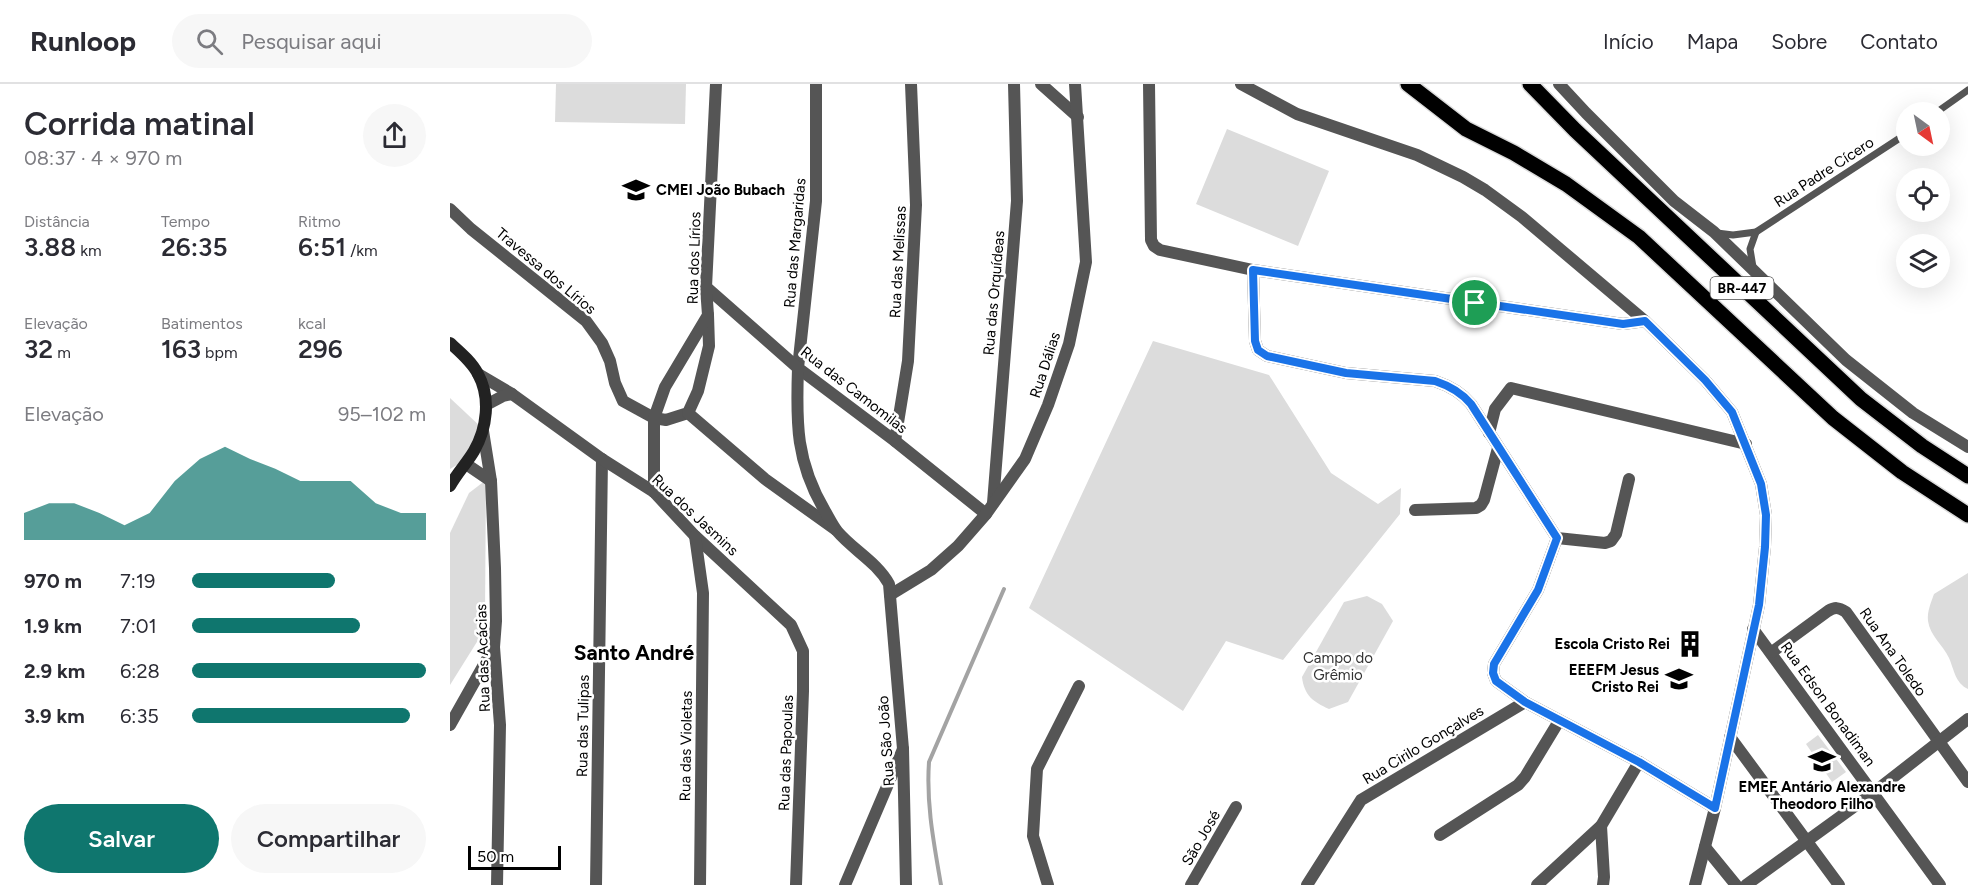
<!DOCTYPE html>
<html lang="pt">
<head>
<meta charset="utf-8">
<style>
  body { margin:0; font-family:Figtree,sans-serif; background:#f7f7f7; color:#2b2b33; height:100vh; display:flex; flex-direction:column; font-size:22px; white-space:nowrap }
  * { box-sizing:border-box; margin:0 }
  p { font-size:20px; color:#7c7c81 }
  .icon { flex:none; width:33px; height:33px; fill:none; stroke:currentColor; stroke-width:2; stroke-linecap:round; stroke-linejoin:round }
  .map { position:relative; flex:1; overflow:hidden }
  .panel { display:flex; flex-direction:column; background:#fff; width:450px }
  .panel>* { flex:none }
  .needle { width:39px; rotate:147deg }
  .fabs { position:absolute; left:1446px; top:18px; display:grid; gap:12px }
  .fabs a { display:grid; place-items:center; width:54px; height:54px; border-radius:50%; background:#fff; box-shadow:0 6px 24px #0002; font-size:30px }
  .scale { position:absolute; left:18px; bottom:15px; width:93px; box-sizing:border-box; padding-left:6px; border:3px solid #000; border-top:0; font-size:16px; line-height:21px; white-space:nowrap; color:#000; -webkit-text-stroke:4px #fff; paint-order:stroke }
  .pin { position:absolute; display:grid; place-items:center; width:51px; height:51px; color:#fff; margin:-26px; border:3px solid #fff; border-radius:50%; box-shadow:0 2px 6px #0007 }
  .round { display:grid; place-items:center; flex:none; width:63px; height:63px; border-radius:32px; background:#f7f7f7 }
  .head { display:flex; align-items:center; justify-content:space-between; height:102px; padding:0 24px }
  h1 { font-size:33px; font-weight:600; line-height:45px }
  .figures { display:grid; grid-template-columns:repeat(3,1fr); gap:9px; height:102px; padding:6px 24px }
  .figures div { display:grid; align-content:center }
  .figures b { font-size:26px; font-weight:600 }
  .figures small { font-size:16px; font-weight:400 }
  .figures p { font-size:16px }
  .chart { height:168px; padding:12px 24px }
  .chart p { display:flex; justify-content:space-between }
  .chart svg { width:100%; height:108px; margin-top:6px; fill:#0f766e; opacity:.7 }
  .button { display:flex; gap:12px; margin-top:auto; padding:12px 24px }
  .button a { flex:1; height:69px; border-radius:36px; background:#0f766e; color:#fff; font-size:24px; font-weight:600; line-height:69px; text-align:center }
  .button a+a { background:#f7f7f7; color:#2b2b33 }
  ul { padding:0 24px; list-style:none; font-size:20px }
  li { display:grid; grid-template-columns:96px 72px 1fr; align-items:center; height:45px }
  li i { height:15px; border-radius:8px; background:#0f766e }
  header { display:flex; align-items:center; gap:36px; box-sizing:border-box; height:84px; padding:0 30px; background:#fff; border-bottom:2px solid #e1e1e2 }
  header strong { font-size:28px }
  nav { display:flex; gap:33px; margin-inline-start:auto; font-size:21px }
  .search { width:420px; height:54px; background:#f7f7f7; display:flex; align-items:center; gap:15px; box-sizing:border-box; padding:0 21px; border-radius:33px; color:#7c7c81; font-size:22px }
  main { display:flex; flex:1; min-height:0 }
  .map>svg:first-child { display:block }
</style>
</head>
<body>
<header>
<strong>Runloop</strong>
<div class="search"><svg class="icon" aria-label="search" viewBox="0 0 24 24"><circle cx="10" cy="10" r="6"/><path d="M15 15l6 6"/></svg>Pesquisar aqui</div>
<nav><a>Início</a><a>Mapa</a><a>Sobre</a><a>Contato</a></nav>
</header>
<main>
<section class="panel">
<div class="head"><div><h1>Corrida matinal</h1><p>08:37 · 4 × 970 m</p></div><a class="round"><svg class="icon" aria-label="share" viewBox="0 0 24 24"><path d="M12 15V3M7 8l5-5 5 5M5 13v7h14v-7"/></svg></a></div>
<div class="figures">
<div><p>Distância</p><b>3.88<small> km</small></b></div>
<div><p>Tempo</p><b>26:35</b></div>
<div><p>Ritmo</p><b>6:51<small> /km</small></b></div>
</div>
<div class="figures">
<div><p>Elevação</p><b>32<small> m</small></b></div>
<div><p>Batimentos</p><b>163<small> bpm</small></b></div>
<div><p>kcal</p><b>296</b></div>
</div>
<div class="chart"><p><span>Elevação</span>95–102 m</p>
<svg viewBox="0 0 160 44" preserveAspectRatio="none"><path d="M0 44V33L10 29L20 29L30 33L40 38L50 33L60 20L70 11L80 6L90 11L100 15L110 20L120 20L130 20L140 29L150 33L160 33V44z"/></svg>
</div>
<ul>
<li><b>970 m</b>7:19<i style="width:61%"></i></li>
<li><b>1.9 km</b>7:01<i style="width:72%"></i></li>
<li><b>2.9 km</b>6:28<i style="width:100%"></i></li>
<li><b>3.9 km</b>6:35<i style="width:93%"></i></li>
</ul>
<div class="button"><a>Salvar</a><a>Compartilhar</a></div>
</section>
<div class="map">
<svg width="1518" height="801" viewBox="0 0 1518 801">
  <rect width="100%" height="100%" fill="#fff"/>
  <g fill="#dcdcdc">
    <polygon points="106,0 236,0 235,40 105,38"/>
    <polygon points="777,45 879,87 848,162 746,120"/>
    <polygon points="703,257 819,291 881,389 928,420 951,404 950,430 833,576 776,557 733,627 579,524"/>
    <polygon points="0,314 32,344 15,376 0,385"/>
    <polygon points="36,396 35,531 30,553 0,601 0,449 19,409"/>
    <path d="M1518 489V605C1505 599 1504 585 1499 574 1493 561 1480 552 1478 537 1477 527 1481 519 1484 510Z"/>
    <path d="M917 512 932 520 943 537 898 618 879 625C863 618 854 611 852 593L894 518Z"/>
    <polygon points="1368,651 1396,688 1382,698 1356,660"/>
  </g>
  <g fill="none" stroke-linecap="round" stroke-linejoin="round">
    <path stroke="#a3a3a3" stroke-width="4" d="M491 801C484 760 476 720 479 678L554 505"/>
    <defs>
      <g id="primary">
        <polyline points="958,0 1016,45 1064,69 1116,100 1189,153 1383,334 1452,388 1518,431"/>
        <polyline points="1080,0 1125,46 1411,315 1472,362 1518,392"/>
      </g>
    </defs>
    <use href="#primary" stroke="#dbdbdb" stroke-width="18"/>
    <g stroke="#555" stroke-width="7">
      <polyline points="1487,28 1518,6"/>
      <polyline points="1267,149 1283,151 1306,148 1456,50"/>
      <polyline points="1303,183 1300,165 1306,148"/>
    </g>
    <g stroke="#555" stroke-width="12">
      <polyline points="366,0 366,117 348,284 445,357 536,430"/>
      <polyline points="591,0 628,33"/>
      <polyline points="699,0 701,156 704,162 710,166 803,186 1173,240 1195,237"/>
      <polyline points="0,125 21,145 136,237 152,259 160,277 165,299 173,317 204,334 216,336 238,329 248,307 259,262 258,231"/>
      <path d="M803 186 805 257 808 266 817 272 896 289 985 297C1000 302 1011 308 1021 320L1107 454 1088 506 1044 580 1043 589 1046 597 1075 618 1189 678 1265 724"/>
      <polyline points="238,329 315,395 386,446"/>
      <polyline points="33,347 41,397 45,484 46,537 44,563 50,641 47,801"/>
      <polyline points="1039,349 1045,325 1061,304 1296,360"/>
      <polyline points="445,357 458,277 466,121 461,0"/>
      <polyline points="16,380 41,397"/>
      <polyline points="204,408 245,452 341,541 353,567 353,607 346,801"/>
      <polyline points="543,419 567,117 564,0"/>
      <polyline points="965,426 1026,424 1031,421 1034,416 1048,364"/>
      <polyline points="245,452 253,509 250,801"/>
      <polyline points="1107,454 1155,459 1161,457 1166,450 1179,395"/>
      <polyline points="440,511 481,486 508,462 536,430 575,375 598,321 619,260 636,178 625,0"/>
      <polyline points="1303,545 1490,801"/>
      <path d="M1322 568 1378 527C1385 523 1388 523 1396 528L1518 698"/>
      <polyline points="0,641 44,563"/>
      <polyline points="1280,653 1389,801"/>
      <polyline points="1151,742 1154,793 1153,801"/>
      <polyline points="990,751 1068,701 1075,693 1109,637"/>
      <polyline points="1255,763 1286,801"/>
      <polyline points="146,801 152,375"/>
      <polyline points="395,801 453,665"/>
      <polyline points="598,801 583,752 587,685 629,602"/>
      <polyline points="741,801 786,723"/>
      <polyline points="857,801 911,716 1075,618"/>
      <polyline points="1087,801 1151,742 1189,678"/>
      <polyline points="1296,801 1423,709 1518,635"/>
    </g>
    <g stroke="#555" stroke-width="12">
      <polyline points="791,0 847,30 967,71 1013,93 1035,106 1072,133 1195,237 1255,296 1282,328 1311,400 1316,431 1315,463 1309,521 1265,724 1245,801"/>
      <polyline points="1109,0 1136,29 1224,117 1264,148 1396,276 1463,329 1518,363"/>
      <path d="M256 203 348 284C346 340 346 378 375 427 379 434 383 442 387 447 403 466 427 478 439 500L453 665 456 801"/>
      <polyline points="28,290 62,310 152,375 204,408"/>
      <polyline points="36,321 53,312 62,310"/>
      <polyline points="204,408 204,334 215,303 258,231 256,203 266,0"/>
    </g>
    <path stroke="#222" stroke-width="12" d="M0 259C10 268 22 278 28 290 41 314 37 344 24 367 17 379 7 389 0 402"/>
    <use href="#primary" stroke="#000" stroke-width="15"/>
  </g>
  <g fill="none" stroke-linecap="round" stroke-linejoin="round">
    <defs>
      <path id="route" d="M803 186 1173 240 1195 237 1255 296 1282 328 1311 400 1316 431 1315 463 1309 521 1265 724 1189 678 1075 618 1046 597 1043 589 1044 580 1088 506 1107 454 1021 320C1011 308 1000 302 985 297L896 289 817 272 808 266 805 257Z"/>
    </defs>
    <use href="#route" stroke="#fff" stroke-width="12"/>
    <use href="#route" stroke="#1a73e8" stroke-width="8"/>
  </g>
  <defs>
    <symbol id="school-bare" viewBox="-9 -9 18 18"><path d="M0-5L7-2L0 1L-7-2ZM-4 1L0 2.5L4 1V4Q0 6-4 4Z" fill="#000" stroke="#fff" stroke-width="2.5" paint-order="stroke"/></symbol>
    <symbol id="building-bare" viewBox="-9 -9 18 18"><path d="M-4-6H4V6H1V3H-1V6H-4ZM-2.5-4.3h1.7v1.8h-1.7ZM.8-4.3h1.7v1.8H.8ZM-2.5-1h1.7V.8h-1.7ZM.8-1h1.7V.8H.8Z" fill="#000" stroke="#fff" stroke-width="2.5" paint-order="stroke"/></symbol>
  </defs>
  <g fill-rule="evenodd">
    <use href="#school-bare" x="167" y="87" width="38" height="38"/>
    <use href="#building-bare" x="1221" y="541" width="38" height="38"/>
    <use href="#school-bare" x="1210" y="576" width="38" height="38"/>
    <use href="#school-bare" x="1353" y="658" width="38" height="38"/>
  </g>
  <g text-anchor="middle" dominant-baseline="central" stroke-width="5" stroke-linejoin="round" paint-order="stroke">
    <rect fill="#fff" stroke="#4c4c4c" stroke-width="1.5" x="1260.5" y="193" width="63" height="22" rx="4.5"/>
    <g font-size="14" font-weight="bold" fill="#000">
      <text x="1292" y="204">BR-447</text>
    </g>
    <g font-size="15" fill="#000" stroke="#fff">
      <text transform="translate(1374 88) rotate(-33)">Rua Padre Cícero</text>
      <text transform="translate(345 159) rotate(-85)">Rua das Margaridas</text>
      <text transform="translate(244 174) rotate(-88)">Rua dos Lírios</text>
      <text transform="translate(448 178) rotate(-87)">Rua das Melissas</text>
      <text transform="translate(96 187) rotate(40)">Travessa dos Lírios</text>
      <text transform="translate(544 209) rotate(-85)">Rua das Orquídeas</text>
      <text transform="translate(595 281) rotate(-72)">Rua Dálias</text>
      <text transform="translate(404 306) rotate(38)">Rua das Camomilas</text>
      <text transform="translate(245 431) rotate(43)">Rua dos Jasmins</text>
      <text transform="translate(1443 568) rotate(55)">Rua Ana Toledo</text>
      <text transform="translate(33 574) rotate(-92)">Rua das Acácias</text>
      <text transform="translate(1378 620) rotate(54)">Rua Edson Bonadiman</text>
      <text transform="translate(133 642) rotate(-89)">Rua das Tulipas</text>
      <text transform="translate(436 657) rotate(-94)">Rua São João</text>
      <text transform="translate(973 661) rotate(-31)">Rua Cirilo Gonçalves</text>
      <text transform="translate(236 662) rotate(-89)">Rua das Violetas</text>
      <text transform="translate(336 669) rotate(-88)">Rua das Papoulas</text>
      <text transform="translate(751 754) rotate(-60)">São José</text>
    </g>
    <g font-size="15" font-weight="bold" fill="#000" stroke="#fff" text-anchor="end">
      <text x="206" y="106" text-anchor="start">CMEI João Bubach</text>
      <text x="1220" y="560">Escola Cristo Rei</text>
      <text x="1209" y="586">EEEFM Jesus<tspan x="1209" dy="17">Cristo Rei</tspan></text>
      <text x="1372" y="703" text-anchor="middle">EMEF Antário Alexandre<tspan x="1372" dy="17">Theodoro Filho</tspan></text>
    </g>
    <g font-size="15" fill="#333" stroke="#fff">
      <text x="888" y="574">Campo do<tspan x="888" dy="17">Grêmio</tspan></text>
    </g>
    <g font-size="21" font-weight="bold" fill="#000" stroke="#fff">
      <text x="184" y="568">Santo André</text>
    </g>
  </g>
</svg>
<div class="fabs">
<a><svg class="needle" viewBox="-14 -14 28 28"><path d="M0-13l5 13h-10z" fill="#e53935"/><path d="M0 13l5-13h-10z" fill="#7c7c81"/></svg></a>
<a><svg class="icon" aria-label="locate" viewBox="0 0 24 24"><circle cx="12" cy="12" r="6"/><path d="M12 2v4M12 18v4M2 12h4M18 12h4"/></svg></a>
<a><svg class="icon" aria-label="layers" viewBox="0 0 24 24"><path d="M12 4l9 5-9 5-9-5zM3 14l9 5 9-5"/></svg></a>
</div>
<div class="scale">50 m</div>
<div class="pin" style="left:1025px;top:219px;background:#1e9e55"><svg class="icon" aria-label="arrive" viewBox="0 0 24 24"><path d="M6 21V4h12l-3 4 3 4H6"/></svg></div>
</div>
</main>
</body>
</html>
